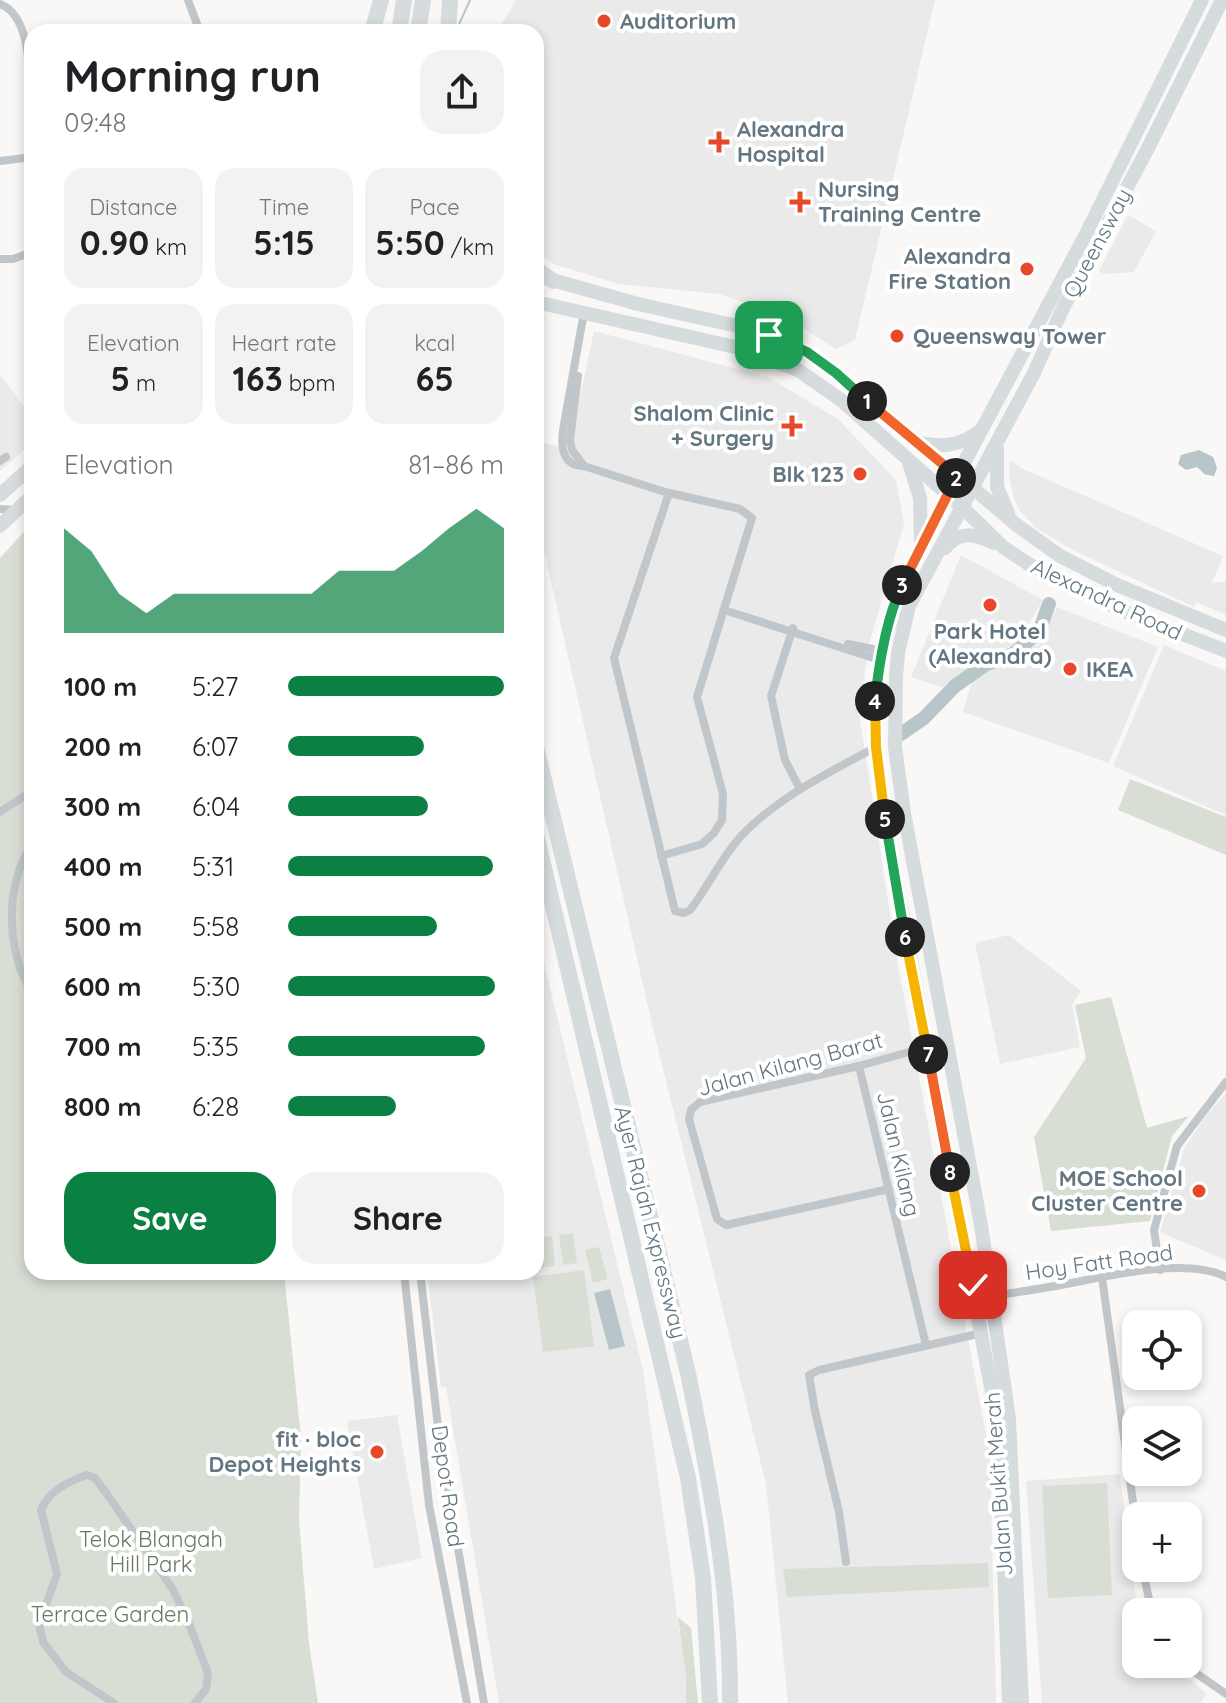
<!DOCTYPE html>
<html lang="en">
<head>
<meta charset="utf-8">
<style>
  body { margin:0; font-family:Quicksand,sans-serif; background:#f2f2f2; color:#202124; height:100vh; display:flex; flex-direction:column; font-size:30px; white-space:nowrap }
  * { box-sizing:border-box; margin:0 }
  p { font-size:26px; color:#757577 }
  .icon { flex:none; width:44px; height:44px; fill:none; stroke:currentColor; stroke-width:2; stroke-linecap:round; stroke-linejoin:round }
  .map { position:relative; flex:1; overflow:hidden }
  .side { position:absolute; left:24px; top:24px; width:520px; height:1256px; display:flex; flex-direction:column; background:#fff; border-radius:24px; box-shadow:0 4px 12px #0003 }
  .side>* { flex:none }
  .controls { position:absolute; left:1122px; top:1310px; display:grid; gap:16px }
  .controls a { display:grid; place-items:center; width:80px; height:80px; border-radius:16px; background:#fff; box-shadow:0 4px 12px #0003; font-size:40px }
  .pin { position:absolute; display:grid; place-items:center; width:68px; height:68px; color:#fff; margin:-34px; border-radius:16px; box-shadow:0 4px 12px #0006 }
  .km { position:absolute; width:40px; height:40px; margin:-20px; border-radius:50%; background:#222; color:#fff; font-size:22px; line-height:40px; text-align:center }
  .round { display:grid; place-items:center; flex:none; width:84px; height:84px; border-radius:24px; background:#f2f2f2 }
  .summary { display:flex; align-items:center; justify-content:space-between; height:136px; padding:0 40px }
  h1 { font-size:44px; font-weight:800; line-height:60px }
  .stats { display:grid; grid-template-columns:repeat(3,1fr); gap:12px; height:136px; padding:8px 40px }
  .stats div { display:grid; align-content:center; border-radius:20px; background:#f2f2f2; text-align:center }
  .stats b { font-size:34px; font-weight:800 }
  .stats small { font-size:22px; font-weight:400 }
  .stats p { font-size:22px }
  .chart { height:224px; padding:16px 40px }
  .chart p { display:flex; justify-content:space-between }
  .chart svg { width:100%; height:144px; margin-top:8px; fill:#0b8043; opacity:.7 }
  .primary-button { display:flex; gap:16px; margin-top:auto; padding:16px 40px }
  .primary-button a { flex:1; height:92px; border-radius:24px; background:#0b8043; color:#fff; font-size:32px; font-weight:800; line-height:92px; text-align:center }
  .primary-button a+a { background:#f2f2f2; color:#202124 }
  ul { padding:0 40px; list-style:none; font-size:26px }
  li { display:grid; grid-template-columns:128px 96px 1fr; align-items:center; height:60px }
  li i { height:20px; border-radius:10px; background:#0b8043 }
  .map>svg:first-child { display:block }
</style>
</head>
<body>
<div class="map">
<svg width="1226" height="1703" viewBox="0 0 1226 1703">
  <rect width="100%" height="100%" fill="#f9f8f6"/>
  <g fill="#e9eae9">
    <polygon points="516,0 935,0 855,340 836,349 782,315 719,294 619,284 553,264 536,253 536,32 497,32"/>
    <polygon points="1128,215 1156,231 1134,272 1104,274 1099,271"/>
    <polygon points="594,331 768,377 838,419 896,480 904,524 869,644 859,713 898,965 990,1456 996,1703 788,1703 766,1484 652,1024 536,516 536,440 569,450"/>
    <polygon points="0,375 32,417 32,443 0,471"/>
    <polygon points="1010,460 1021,468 1223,556 1212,583 1226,581 1226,615 1196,602 1194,607 1073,550 1036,528 1020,511 1014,499 1009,476"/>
    <polygon points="961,555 1043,600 1019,641 942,687 911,677"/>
    <polygon points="1057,607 1158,647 1109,763 963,712 972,681 1040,643"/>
    <polygon points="1164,645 1226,671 1226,815 1113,766"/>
    <polygon points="536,930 643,1370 686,1678 686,1703 499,1703 446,1387 441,1387 428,1278 430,1272 536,1272"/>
    <polygon points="1009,935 1081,991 1072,1005 1080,1047 1000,1064 975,943"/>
    <polygon points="1226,1093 1226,1260 1160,1232 1184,1149 1204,1118"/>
    <polygon points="397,1415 422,1558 374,1569 347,1421"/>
    <polygon points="1120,1474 1134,1588 1139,1612 1136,1612 1136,1664 1171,1664 1207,1694 1200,1703 1042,1703 1026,1481"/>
  </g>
  <g fill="#d9ded5">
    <polygon points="32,523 32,1272 284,1272 301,1438 299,1520 309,1643 318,1703 0,1703 0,558"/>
    <polygon points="1130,779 1226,817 1226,855 1118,810"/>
    <polygon points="1111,997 1147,1128 1189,1116 1172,1136 1150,1221 1051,1231 1034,1137 1086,1058 1075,1005"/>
    <polygon points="573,1233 577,1263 563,1265 559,1235"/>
    <polygon points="552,1236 555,1266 541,1268 538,1238"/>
    <polygon points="599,1247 608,1279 593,1283 585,1250"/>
    <polygon points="584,1270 594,1346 543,1352 533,1277"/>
    <polygon points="1107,1483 1112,1595 1048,1598 1042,1486"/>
    <polygon points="988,1563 989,1587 787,1597 783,1569"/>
    <polygon points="678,1617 691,1628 698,1703 686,1703 686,1678"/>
  </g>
  <g fill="#b9c6c9">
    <path d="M1199 450 1213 457 1217 468 1214 476C1200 474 1207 475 1197 467L1186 470 1178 464 1181 455Z"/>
    <polygon points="610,1289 625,1346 609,1350 594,1293"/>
  </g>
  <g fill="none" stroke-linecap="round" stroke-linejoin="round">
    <polyline stroke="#b9c6c9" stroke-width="2" points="456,31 470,0"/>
    <polyline stroke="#b9c6c9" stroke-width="14" points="901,734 924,718 955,686 985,665 1013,654 1039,632 1049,604"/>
    <g stroke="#c1c6ca" stroke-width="8">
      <polyline points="188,0 200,32"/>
      <path d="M0 4C34 16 29 86 32 118"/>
      <polyline points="0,161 32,157"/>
      <polyline points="0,259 13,259 32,252"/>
      <path d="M584 312 563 430C561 447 562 466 584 466L665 492 740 509 752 518 697 697 723 794 722 820 714 833 702 844 661 856"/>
      <polyline points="578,376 570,440 572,450 584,466"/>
      <polyline points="0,461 6,457"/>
      <path d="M669 493 614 658 675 911 684 913 690 910C709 886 721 857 743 834 780 796 830 772 876 747"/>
      <polyline points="0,509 16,510"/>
      <polyline points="724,610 880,660"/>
      <polyline points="793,628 771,696 785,760 800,789"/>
      <polyline points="848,644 883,651"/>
      <polyline points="0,812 32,791"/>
      <path d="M32 845C9 878 7 927 19 965 22 975 28 985 32 994"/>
      <polyline points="859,1066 926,1345"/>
      <polyline points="889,1189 726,1225 717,1219 689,1119 691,1110 700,1102 859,1066 948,1041"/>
      <polyline points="1160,1270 1154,1230 1177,1146 1226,1082"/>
      <polyline points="404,1272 429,1505 467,1703"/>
      <polyline points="420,1272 439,1435 484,1703"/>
      <polyline points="1102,1277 1136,1524"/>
      <path d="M976 1299C1004 1294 1033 1290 1061 1285 1105 1277 1186 1256 1226 1277"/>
      <polyline points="846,1562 839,1512 815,1411 809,1375 819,1370 982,1333"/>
      <polyline points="1142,1568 1152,1612"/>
      <polyline points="1183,1664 1226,1694"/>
      <path d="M114 1703 66 1672 43 1642 39 1624 57 1574 41 1510C48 1492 69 1481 87 1475L95 1478 107 1494 172 1588 186 1616 208 1673 206 1689 195 1703"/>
    </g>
    <g stroke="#d6dbde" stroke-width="14">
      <polyline points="545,278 638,304 751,329 807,352 836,373 1018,526 1060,556 1117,585 1226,630"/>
      <polyline points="536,302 735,347 798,370 841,400 963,508 1003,547 1030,565 1119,609 1226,651"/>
      <path d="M917 442C941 448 961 446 980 431"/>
      <polyline points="997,449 997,487 1008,513"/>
      <polyline points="909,463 920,498 921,544"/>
      <polyline points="0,495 32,466"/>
      <polyline points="0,526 32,496"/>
      <path d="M945 548C960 530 974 534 994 543"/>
      <polyline points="1009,1703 1000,1454 996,1414 889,842 876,747 875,698 880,660 900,589 957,476 1086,234 1202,0"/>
      <polyline points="1022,1703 1009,1419 981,1225 904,813 895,747 896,677 898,653 909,606 1034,373 1062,310 1147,150 1222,0"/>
    </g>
    <g stroke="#d6dbde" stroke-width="16">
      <polyline points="372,32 381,0"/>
      <polyline points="399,32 404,0"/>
      <polyline points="418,32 423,0"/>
      <polyline points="448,32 450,0"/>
      <polyline points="536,269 553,281"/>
      <path d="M536 747 688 1373C710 1482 731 1591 730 1703"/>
      <polyline points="536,834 688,1478 703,1578 710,1703"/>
    </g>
  </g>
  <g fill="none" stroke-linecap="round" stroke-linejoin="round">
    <defs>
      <polyline id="split-1" points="769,335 807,352 836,373 867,401"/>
      <polyline id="split-2" points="867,401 957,476 956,478"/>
      <polyline id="split-3" points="902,585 956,478"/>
      <path id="split-4" d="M875 701C879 662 886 620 902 585"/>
      <polyline id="split-5" points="875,701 876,747 885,819"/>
      <polyline id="split-6" points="885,819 905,937"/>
      <polyline id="split-7" points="905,937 928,1054"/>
      <polyline id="split-8" points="928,1054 950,1172"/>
      <polyline id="split-9" points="950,1172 973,1285"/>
    </defs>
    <use href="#split-1" stroke="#fff" stroke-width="16"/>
    <use href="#split-2" stroke="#fff" stroke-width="16"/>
    <use href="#split-3" stroke="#fff" stroke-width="16"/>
    <use href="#split-4" stroke="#fff" stroke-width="16"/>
    <use href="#split-5" stroke="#fff" stroke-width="16"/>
    <use href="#split-6" stroke="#fff" stroke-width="16"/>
    <use href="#split-7" stroke="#fff" stroke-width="16"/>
    <use href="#split-8" stroke="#fff" stroke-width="16"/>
    <use href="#split-9" stroke="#fff" stroke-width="16"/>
    <use href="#split-1" stroke="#22a559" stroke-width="10"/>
    <use href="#split-2" stroke="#f0652b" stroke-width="10"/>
    <use href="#split-3" stroke="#f0652b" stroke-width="10"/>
    <use href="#split-4" stroke="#22a559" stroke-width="10"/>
    <use href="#split-5" stroke="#f5b400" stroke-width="10"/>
    <use href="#split-6" stroke="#22a559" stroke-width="10"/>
    <use href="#split-7" stroke="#f5b400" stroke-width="10"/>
    <use href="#split-8" stroke="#f0652b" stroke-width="10"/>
    <use href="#split-9" stroke="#f5b400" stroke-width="10"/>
  </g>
  <g fill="#e64829" stroke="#fff" stroke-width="3">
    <circle cx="604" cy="21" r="8"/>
    <path d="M715 130h8v8h8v8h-8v8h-8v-8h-8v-8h8z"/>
    <path d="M796 190h8v8h8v8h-8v8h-8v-8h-8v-8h8z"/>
    <circle cx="1027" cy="269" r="8"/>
    <circle cx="897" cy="336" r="8"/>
    <path d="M788 414h8v8h8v8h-8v8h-8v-8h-8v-8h8z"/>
    <circle cx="860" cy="474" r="8"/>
    <circle cx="990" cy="605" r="8"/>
    <circle cx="1070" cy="669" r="8"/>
    <circle cx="1199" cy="1191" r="8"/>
    <circle cx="377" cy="1452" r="8"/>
  </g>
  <g text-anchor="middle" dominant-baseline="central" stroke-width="8" stroke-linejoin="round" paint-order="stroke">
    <g font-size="22" font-weight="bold" fill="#637681" stroke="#fff" text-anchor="start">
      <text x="620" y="21">Auditorium</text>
      <text x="737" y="129">Alexandra<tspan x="737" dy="25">Hospital</tspan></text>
      <text x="818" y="189">Nursing<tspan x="818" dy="25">Training Centre</tspan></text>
      <text x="1011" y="256" text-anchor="end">Alexandra<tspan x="1011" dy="25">Fire Station</tspan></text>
      <text x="913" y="336">Queensway Tower</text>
      <text x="774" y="413" text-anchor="end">Shalom Clinic<tspan x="774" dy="25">+ Surgery</tspan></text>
      <text x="844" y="474" text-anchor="end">Blk 123</text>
      <text x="990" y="631" text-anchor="middle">Park Hotel<tspan x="990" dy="25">(Alexandra)</tspan></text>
      <text x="1086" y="669">IKEA</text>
      <text x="1183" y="1178" text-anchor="end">MOE School<tspan x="1183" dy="25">Cluster Centre</tspan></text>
      <text x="361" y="1439" text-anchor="end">fit · bloc<tspan x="361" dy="25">Depot Heights</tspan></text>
    </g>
    <g font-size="22" fill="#637681" stroke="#fff">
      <text transform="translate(1097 243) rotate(-62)">Queensway</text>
      <text transform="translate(1107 599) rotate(25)">Alexandra Road</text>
      <text transform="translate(790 1064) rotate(-15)">Jalan Kilang Barat</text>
      <text transform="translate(899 1154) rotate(77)">Jalan Kilang</text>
      <text transform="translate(651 1222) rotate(76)">Ayer Rajah Expressway</text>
      <text transform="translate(1099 1262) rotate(-8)">Hoy Fatt Road</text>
      <text transform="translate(998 1484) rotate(-94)">Jalan Bukit Merah</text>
      <text transform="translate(448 1486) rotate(82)">Depot Road</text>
    </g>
    <g font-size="22" fill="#687962" stroke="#fff">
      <text x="151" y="1539">Telok Blangah<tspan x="151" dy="25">Hill Park</tspan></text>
      <text x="110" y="1614">Terrace Garden</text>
    </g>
  </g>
</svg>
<div class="controls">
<a><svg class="icon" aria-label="locate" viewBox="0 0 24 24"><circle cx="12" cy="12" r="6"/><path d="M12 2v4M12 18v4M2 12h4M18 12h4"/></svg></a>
<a><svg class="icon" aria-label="layers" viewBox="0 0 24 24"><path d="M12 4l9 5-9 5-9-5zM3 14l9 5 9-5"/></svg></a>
<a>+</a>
<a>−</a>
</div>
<div class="pin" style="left:769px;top:335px;background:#1e9e55"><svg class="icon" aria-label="arrive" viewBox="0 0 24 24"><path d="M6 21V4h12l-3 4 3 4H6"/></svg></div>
<div class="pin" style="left:973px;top:1285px;background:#d93025"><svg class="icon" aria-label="check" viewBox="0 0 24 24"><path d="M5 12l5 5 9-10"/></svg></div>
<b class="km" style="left:867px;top:401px">1</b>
<b class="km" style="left:956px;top:478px">2</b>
<b class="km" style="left:902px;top:585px">3</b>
<b class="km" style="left:875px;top:701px">4</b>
<b class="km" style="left:885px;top:819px">5</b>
<b class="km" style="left:905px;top:937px">6</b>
<b class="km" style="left:928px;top:1054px">7</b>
<b class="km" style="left:950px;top:1172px">8</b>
<section class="side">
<div class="summary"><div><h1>Morning run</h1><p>09:48</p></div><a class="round"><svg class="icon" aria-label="share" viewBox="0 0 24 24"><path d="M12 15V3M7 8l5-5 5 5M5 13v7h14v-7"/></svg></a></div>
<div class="stats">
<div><p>Distance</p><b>0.90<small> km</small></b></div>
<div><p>Time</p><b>5:15</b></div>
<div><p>Pace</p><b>5:50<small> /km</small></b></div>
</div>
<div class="stats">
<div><p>Elevation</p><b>5<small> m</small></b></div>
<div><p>Heart rate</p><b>163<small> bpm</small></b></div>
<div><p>kcal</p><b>65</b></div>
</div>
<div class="chart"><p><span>Elevation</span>81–86 m</p>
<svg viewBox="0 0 160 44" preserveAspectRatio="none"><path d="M0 44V12L10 19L20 32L30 38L40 32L50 32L60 32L70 32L80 32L90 32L100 25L110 25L120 25L130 19L140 12L150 6L160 12V44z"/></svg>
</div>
<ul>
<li><b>100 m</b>5:27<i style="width:100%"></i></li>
<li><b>200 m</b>6:07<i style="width:63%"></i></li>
<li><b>300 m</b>6:04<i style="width:65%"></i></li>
<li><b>400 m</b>5:31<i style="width:95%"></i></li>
<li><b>500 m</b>5:58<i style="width:69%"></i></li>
<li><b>600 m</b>5:30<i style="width:96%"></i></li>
<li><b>700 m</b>5:35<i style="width:91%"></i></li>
<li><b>800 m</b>6:28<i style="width:50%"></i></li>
</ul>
<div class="primary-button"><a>Save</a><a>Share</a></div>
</section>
</div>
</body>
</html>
